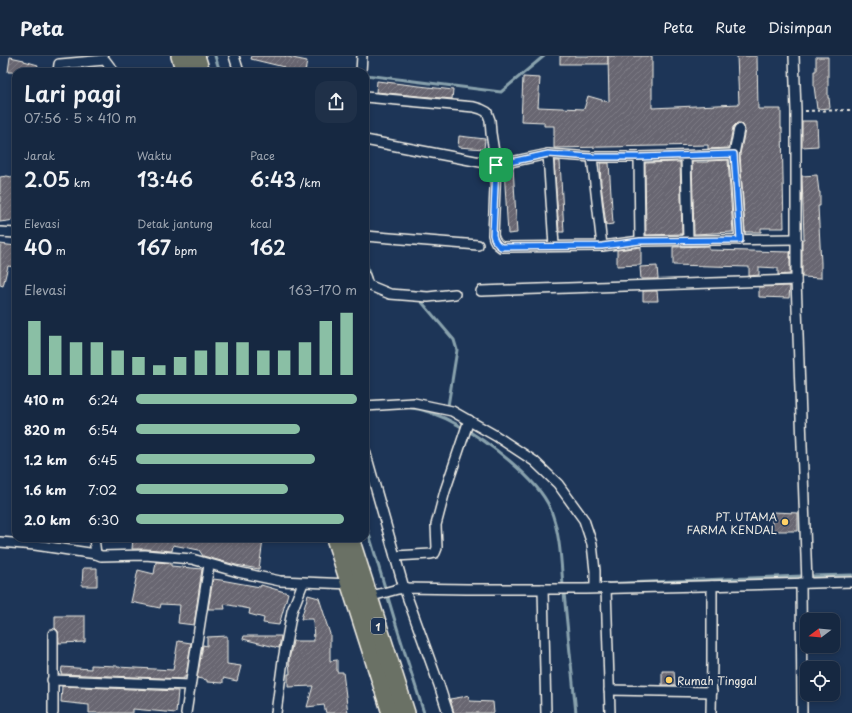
<!DOCTYPE html>
<html lang="id">
<head>
<meta charset="utf-8">
<style>
  body { margin:0; font-family:"Playpen Sans",sans-serif; background:#1f3048; color:#f1f3f6; height:100vh; display:flex; flex-direction:column; font-size:15px; white-space:nowrap }
  * { box-sizing:border-box; margin:0 }
  p { font-size:13px; color:#9ea6b1 }
  .icon { flex:none; width:22px; height:22px; fill:none; stroke:currentColor; stroke-width:2; stroke-linecap:round; stroke-linejoin:round }
  .map { position:relative; flex:1; overflow:hidden }
  .sheet { position:absolute; left:12px; top:12px; width:357px; height:474px; display:flex; flex-direction:column; background:#162841; border-radius:12px; box-shadow:0 2px 6px #0003,0 0 0 1px #35445a }
  .sheet>* { flex:none }
  .needle { width:26px; rotate:254deg }
  .controls { position:absolute; left:800px; top:557px; display:grid; gap:8px }
  .controls a { display:grid; place-items:center; width:40px; height:40px; border-radius:8px; background:#162841; box-shadow:0 2px 6px #0003,0 0 0 1px #35445a; font-size:20px }
  .pin { position:absolute; display:grid; place-items:center; width:34px; height:34px; color:#fff; margin:-17px; border-radius:8px; box-shadow:0 2px 6px #0006 }
  .round { display:grid; place-items:center; flex:none; width:42px; height:42px; border-radius:12px; background:#1f3048 }
  .summary { display:flex; align-items:center; justify-content:space-between; height:68px; padding:0 12px }
  h1 { font-size:22px; font-weight:600; line-height:30px }
  .stats { display:grid; grid-template-columns:repeat(3,1fr); gap:6px; height:68px; padding:4px 12px }
  .stats div { display:grid; align-content:center }
  .stats b { font-size:20px; font-weight:600 }
  .stats small { font-size:11px; font-weight:400 }
  .stats p { font-size:11px }
  .chart { height:112px; padding:8px 12px }
  .chart p { display:flex; justify-content:space-between }
  .chart svg { width:100%; height:72px; margin-top:4px; stroke:#8abfa5; stroke-width:6 }
  ul { padding:0 12px; list-style:none; font-size:13px }
  li { display:grid; grid-template-columns:64px 48px 1fr; align-items:center; height:30px }
  li i { height:10px; border-radius:5px; background:#8abfa5 }
  header { display:flex; align-items:center; gap:24px; box-sizing:border-box; height:56px; padding:0 20px; background:#162841; border-bottom:1px solid #35445a }
  header strong { font-size:19px }
  nav { display:flex; gap:22px; margin-inline-start:auto; font-size:14px }
  .map>svg:first-child { display:block }
</style>
</head>
<body>
<header>
<strong>Peta</strong>
<nav><a>Peta</a><a>Rute</a><a>Disimpan</a></nav>
</header>
<div class="map">
<svg width="852" height="657" viewBox="0 0 852 657">
  <defs>
    <pattern id="building-hatch" width="6" height="6" patternUnits="userSpaceOnUse"><rect width="6" height="6" fill="#676671"/><path d="M-1 1l2-2M0 6l6-6M5 7l2-2" fill="none" stroke="#7d7c85"/></pattern>
  </defs>
  <rect width="100%" height="100%" fill="#1d3557"/>
  <filter id="ink" filterUnits="userSpaceOnUse"><feTurbulence type="fractalNoise" baseFrequency=".025" numOctaves="2"/><feDisplacementMap in="SourceGraphic" scale="8" xChannelSelector="R" yChannelSelector="G"/><feConvolveMatrix kernelMatrix="1 2 1 2 8 2 1 2 1" color-interpolation-filters="sRGB"/></filter>
  <g filter="url(#ink)">
    <g fill="none" stroke-linecap="round" stroke-linejoin="round">
      <g stroke="#89a2ad" stroke-width="3">
        <polyline points="215,0 220,16"/>
        <polyline points="365,24 366,19 501,36 544,0"/>
        <polyline points="365,203 372,228"/>
        <polyline points="417,243 420,244 454,284 457,294 448,350"/>
        <path d="M406 351C424 353 442 360 458 369 486 384 538 423 550 452 560 476 561 504 563 530"/>
        <polyline points="365,465 398,575 424,657"/>
        <polyline points="811,520 852,519"/>
        <polyline points="599,528 803,520"/>
        <polyline points="578,529 590,528"/>
        <polyline points="564,537 576,657"/>
      </g>
    </g>
    <g fill="url(#building-hatch)" stroke="#f4f1e8">
      <polygon points="252,0 283,0 307,5 305,16 291,16 284,15 284,11 251,3"/>
      <rect x="560" y="0" width="48" height="8"/>
      <polygon points="608,0 652,0 652,52 739,48 737,0 757,0 758,53 781,53 781,72 782,72 784,172 761,172 761,176 745,176 740,98 745,74 743,69 741,67 737,67 733,71 729,92 708,93 708,89 554,92 554,70 544,70 544,66 521,65 523,21 540,22 538,51 584,53 588,40 609,46"/>
      <polygon points="10,1 24,4 24,5 38,9 36,16 8,16"/>
      <polygon points="816,1 828,1 828,42 829,42 830,52 817,53 814,30 814,15 816,15"/>
      <polygon points="377,25 453,34 452,43 376,36"/>
      <polygon points="802,65 817,65 818,90 802,91"/>
      <polygon points="459,80 485,83 484,93 458,91"/>
      <polygon points="728,104 733,176 694,178 692,106 708,106 708,105"/>
      <polygon points="554,105 560,105 564,176 559,176"/>
      <polygon points="680,106 682,178 646,179 645,107"/>
      <polygon points="600,107 609,107 613,168 606,169 601,128"/>
      <polygon points="513,111 517,177 508,178 504,113"/>
      <polygon points="817,119 819,136 820,136 820,150 818,150 821,207 821,222 802,221 802,183 804,183 802,120"/>
      <polygon points="7,120 16,122 15,164 0,166 0,121"/>
      <polygon points="0,188 16,190 16,211 8,210 3,230 0,229"/>
      <polygon points="709,190 709,194 790,196 790,218 778,219 778,212 759,211 759,219 749,220 749,211 673,209 673,191"/>
      <polygon points="641,191 641,209 617,210 617,194"/>
      <polygon points="657,210 658,223 641,223 640,211"/>
      <polygon points="790,230 789,242 759,241 759,231"/>
      <polygon points="643,235 657,235 658,245 643,245"/>
      <polygon points="772,456 798,457 798,475 772,475"/>
      <polygon points="133,482 254,482 254,483 263,484 259,513 236,509 203,500 199,494 173,489 172,495 146,493 132,493"/>
      <polygon points="156,506 171,507 171,510 202,513 194,569 178,567 180,549 161,548 160,552 131,546 138,514 154,518"/>
      <polygon points="83,512 97,512 97,530 82,530"/>
      <polygon points="213,523 221,524 260,531 261,529 288,537 279,569 263,567 264,562 249,558 250,553 224,548 225,553 208,553"/>
      <polygon points="308,539 319,542 326,564 325,563 330,578 330,605 337,604 337,616 343,616 348,657 326,657 324,649 307,651 313,630 288,631 288,618 290,618 289,604 293,585 314,585 313,563 301,563"/>
      <polygon points="55,560 85,560 85,586 59,587 58,575 55,572"/>
      <polygon points="227,580 227,608 241,610 237,625 223,622 223,627 207,626 207,624 197,622 203,589 207,590 207,581"/>
      <polygon points="244,580 281,580 279,592 243,583"/>
      <polygon points="178,585 191,587 186,621 184,621 184,623 61,618 62,611 91,613 91,609 117,610 117,611 173,614"/>
      <polygon points="662,615 674,615 675,629 662,629"/>
      <polygon points="62,630 178,635 176,657 133,653 133,657 89,657 89,649 61,646"/>
      <polygon points="468,639 470,645 493,646 494,657 454,657 450,643 462,641"/>
    </g>
    <g fill="none" stroke-linecap="round" stroke-linejoin="round">
      <defs>
        <g id="street">
          <polyline points="234,0 239,16"/>
          <polyline points="794,0 796,55 796,224 807,527"/>
          <polyline points="58,16 59,8 60,8 105,4 114,16"/>
          <polyline points="361,16 362,0"/>
          <path d="M365 41 474 51 481 53 487 56 490 64 491 77 496 109 493 179C494 184 496 188 501 191L602 190 640 185 796 183"/>
          <polyline points="739,73 734,98 740,184"/>
          <polyline points="365,84 496,109 548,98 592,101 639,101 734,98"/>
          <polyline points="548,98 554,190"/>
          <polyline points="686,100 688,184"/>
          <polyline points="592,101 602,190"/>
          <polyline points="639,101 640,185"/>
          <polyline points="0,176 16,177"/>
          <polyline points="365,180 478,189"/>
          <polyline points="365,220 368,229 390,238 428,241 455,238"/>
          <polyline points="481,235 796,224"/>
          <polyline points="365,350 414,347 452,355 496,380 534,405 558,428 584,464 592,488 595,515 595,532"/>
          <polyline points="365,395 404,532 439,629 448,657"/>
          <polyline points="94,482 96,498"/>
          <polyline points="0,486 35,489 96,498 101,500 145,499 192,503 238,516 280,525 350,528"/>
          <polyline points="395,500 431,498 435,497 437,492 436,469 445,435 469,364"/>
          <polyline points="801,527 802,657"/>
          <polyline points="606,532 610,657"/>
          <polyline points="543,533 546,657"/>
          <polyline points="368,541 398,533 404,532 467,533 586,533 852,526"/>
          <polyline points="52,624 190,629"/>
          <polyline points="609,634 712,636"/>
          <polyline points="53,657 53,578"/>
          <polyline points="186,657 209,509"/>
          <polyline points="276,657 283,604 292,555 303,527"/>
          <polyline points="711,657 712,607 712,530"/>
        </g>
        <g id="highway">
          <polyline points="180,0 185,16"/>
          <polyline points="196,0 201,16"/>
          <polyline points="335,482 391,657"/>
          <polyline points="350,482 406,657"/>
        </g>
      </defs>
      <use href="#street" stroke="#f4f1e8" stroke-width="12"/>
      <use href="#highway" stroke="#f4f1e8" stroke-width="20"/>
      <polyline stroke="#f4f1e8" stroke-width="2" stroke-dasharray="3 3" stroke-linecap="butt" points="805,55 852,54"/>
      <use href="#street" stroke="#1d3557" stroke-width="9"/>
      <use href="#highway" stroke="#6b7165" stroke-width="17"/>
    </g>
  </g>
  <g fill="none" stroke-linecap="round" stroke-linejoin="round" filter="url(#ink)">
    <defs>
      <path id="route" d="M548 98 592 101H639L734 98 740 184 640 185 602 190 501 191C496 188 494 184 493 179L496 109Z"/>
    </defs>
    <use href="#route" stroke="#fff" stroke-width="8"/>
    <use href="#route" stroke="#1a73e8" stroke-width="5"/>
  </g>
  <g fill="#ffd166" stroke="#1d3557" stroke-width="1.5">
    <circle cx="785" cy="466" r="4"/>
    <circle cx="669" cy="624" r="4"/>
  </g>
  <g text-anchor="middle" dominant-baseline="central" stroke-width="4" stroke-linejoin="round" paint-order="stroke">
    <rect fill="#1d3557" stroke="#b4b9bc" stroke-width="1" x="371" y="562" width="14" height="16" rx="3"/>
    <g font-size="10" font-weight="bold" fill="#f4f1e8">
      <text x="378" y="570">1</text>
    </g>
    <g font-size="11" fill="#f4f1e8" stroke="#1d3557" text-anchor="end">
      <text x="777" y="460">PT. UTAMA<tspan x="777" dy="13">FARMA KENDAL</tspan></text>
      <text x="677" y="624" text-anchor="start">Rumah Tinggal</text>
    </g>
  </g>
</svg>
<div class="controls">
<a><svg class="needle" viewBox="-14 -14 28 28"><path d="M0-13l5 13h-10z" fill="#e53935"/><path d="M0 13l5-13h-10z" fill="#9ea6b1"/></svg></a>
<a><svg class="icon" aria-label="locate" viewBox="0 0 24 24"><circle cx="12" cy="12" r="6"/><path d="M12 2v4M12 18v4M2 12h4M18 12h4"/></svg></a>
</div>
<div class="pin" style="left:496px;top:109px;background:#1e9e55"><svg class="icon" aria-label="arrive" viewBox="0 0 24 24"><path d="M6 21V4h12l-3 4 3 4H6"/></svg></div>
<section class="sheet">
<div class="summary"><div><h1>Lari pagi</h1><p>07:56 · 5 × 410 m</p></div><a class="round"><svg class="icon" aria-label="share" viewBox="0 0 24 24"><path d="M12 15V3M7 8l5-5 5 5M5 13v7h14v-7"/></svg></a></div>
<div class="stats">
<div><p>Jarak</p><b>2.05<small> km</small></b></div>
<div><p>Waktu</p><b>13:46</b></div>
<div><p>Pace</p><b>6:43<small> /km</small></b></div>
</div>
<div class="stats">
<div><p>Elevasi</p><b>40<small> m</small></b></div>
<div><p>Detak jantung</p><b>167<small> bpm</small></b></div>
<div><p>kcal</p><b>162</b></div>
</div>
<div class="chart"><p><span>Elevasi</span>163–170 m</p>
<svg viewBox="0 0 160 44" preserveAspectRatio="none"><path d="M5 44V11M15 44V20M25 44V24M35 44V24M45 44V29M55 44V33M65 44V38M75 44V33M85 44V29M95 44V24M105 44V24M115 44V29M125 44V29M135 44V24M145 44V11M155 44V6"/></svg>
</div>
<ul>
<li><b>410 m</b>6:24<i style="width:100%"></i></li>
<li><b>820 m</b>6:54<i style="width:74%"></i></li>
<li><b>1.2 km</b>6:45<i style="width:81%"></i></li>
<li><b>1.6 km</b>7:02<i style="width:69%"></i></li>
<li><b>2.0 km</b>6:30<i style="width:94%"></i></li>
</ul>
</section>
</div>
</body>
</html>
